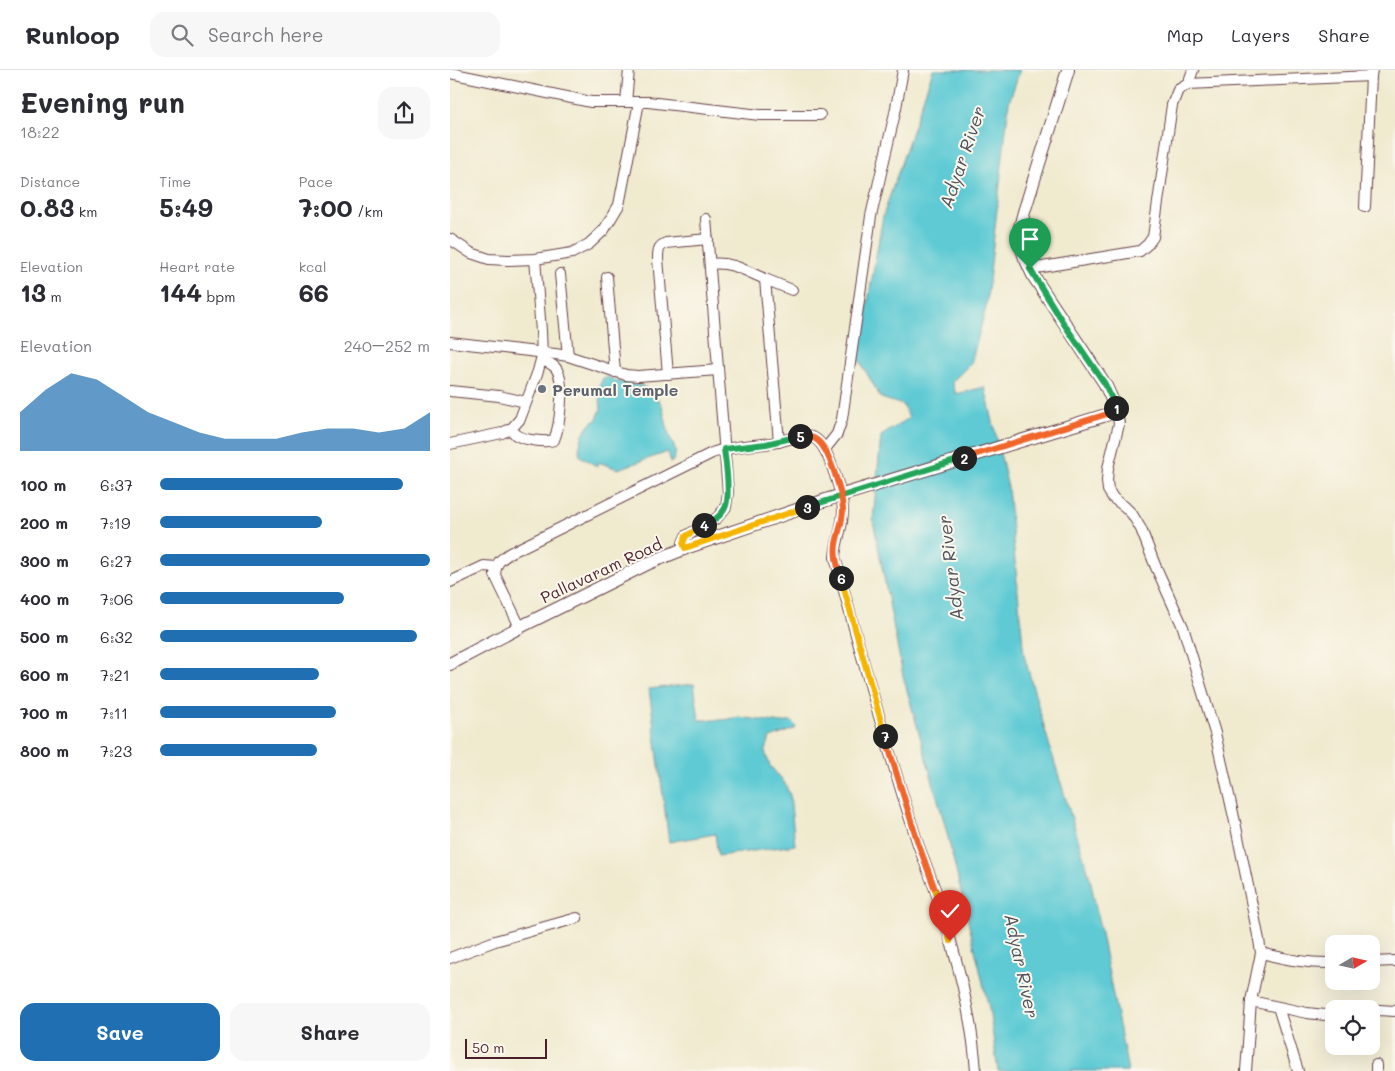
<!DOCTYPE html>
<html lang="en">
<head>
<meta charset="utf-8">
<style>
  body { margin:0; font-family:Mali,sans-serif; background:#f7f7f7; color:#2b2b33; height:100vh; display:flex; flex-direction:column; font-size:19px; white-space:nowrap }
  * { box-sizing:border-box; margin:0 }
  p { font-size:16px; color:#7c7c81 }
  .icon { flex:none; width:28px; height:28px; fill:none; stroke:currentColor; stroke-width:2; stroke-linecap:round; stroke-linejoin:round }
  .map { position:relative; flex:1; overflow:hidden }
  .panel { display:flex; flex-direction:column; background:#fff; width:450px }
  .panel>* { flex:none }
  .needle { width:32px; rotate:81deg }
  .fabs { position:absolute; left:875px; top:865px; display:grid; gap:10px }
  .fabs a { display:grid; place-items:center; width:55px; height:55px; border-radius:10px; background:#fff; box-shadow:0 5px 20px #0002; font-size:25px }
  .scale { position:absolute; left:15px; bottom:12px; width:82px; box-sizing:border-box; padding-left:5px; border:2px solid #4a1f2b; border-top:0; font-size:14px; line-height:18px; white-space:nowrap; color:#4a1f2b; -webkit-text-stroke:4px #fbf7ec; paint-order:stroke }
  .pin { position:absolute; display:grid; place-items:center; width:42px; height:42px; color:#fff; margin:-51px -21px; border-radius:50% 50% 50% 0; rotate:-45deg; box-shadow:0 0 5px #0007 }
  .pin .icon { rotate:45deg }
  .km { position:absolute; width:25px; height:25px; margin:-12px; border-radius:50%; background:#222; color:#fff; font-size:14px; line-height:25px; text-align:center }
  .round { display:grid; place-items:center; flex:none; width:52px; height:52px; border-radius:15px; background:#f7f7f7 }
  .head { display:flex; align-items:center; justify-content:space-between; height:85px; padding:0 20px }
  h1 { font-size:28px; font-weight:700; line-height:38px }
  .figures { display:grid; grid-template-columns:repeat(3,1fr); gap:8px; height:85px; padding:5px 20px }
  .figures div { display:grid; align-content:center }
  .figures b { font-size:25px; font-weight:700 }
  .figures small { font-size:14px; font-weight:400 }
  .figures p { font-size:14px }
  .chart { height:140px; padding:10px 20px }
  .chart p { display:flex; justify-content:space-between }
  .chart svg { width:100%; height:90px; margin-top:5px; fill:#1f6fb2; opacity:.7 }
  .cta { display:flex; gap:10px; margin-top:auto; padding:10px 20px }
  .cta a { flex:1; height:58px; border-radius:15px; background:#1f6fb2; color:#fff; font-size:20px; font-weight:700; line-height:58px; text-align:center }
  .cta a+a { background:#f7f7f7; color:#2b2b33 }
  ul { padding:0 20px; list-style:none; font-size:16px }
  li { display:grid; grid-template-columns:80px 60px 1fr; align-items:center; height:38px }
  li i { height:12px; border-radius:6px; background:#1f6fb2 }
  header { display:flex; align-items:center; gap:30px; box-sizing:border-box; height:70px; padding:0 25px; background:#fff; border-bottom:1px solid #e1e1e2 }
  header strong { font-size:24px }
  nav { display:flex; gap:28px; margin-inline-start:auto; font-size:18px }
  .search { width:350px; height:45px; background:#f7f7f7; display:flex; align-items:center; gap:12px; box-sizing:border-box; padding:0 18px; border-radius:15px; color:#7c7c81; font-size:19px }
  main { display:flex; flex:1; min-height:0 }
  .map>svg:first-child { display:block }
</style>
</head>
<body>
<header>
<strong>Runloop</strong>
<div class="search"><svg class="icon" aria-label="search" viewBox="0 0 24 24"><circle cx="10" cy="10" r="6"/><path d="M15 15l6 6"/></svg>Search here</div>
<nav><a>Map</a><a>Layers</a><a>Share</a></nav>
</header>
<main>
<section class="panel">
<div class="head"><div><h1>Evening run</h1><p>18:22</p></div><a class="round"><svg class="icon" aria-label="share" viewBox="0 0 24 24"><path d="M12 15V3M7 8l5-5 5 5M5 13v7h14v-7"/></svg></a></div>
<div class="figures">
<div><p>Distance</p><b>0.83<small> km</small></b></div>
<div><p>Time</p><b>5:49</b></div>
<div><p>Pace</p><b>7:00<small> /km</small></b></div>
</div>
<div class="figures">
<div><p>Elevation</p><b>13<small> m</small></b></div>
<div><p>Heart rate</p><b>144<small> bpm</small></b></div>
<div><p>kcal</p><b>66</b></div>
</div>
<div class="chart"><p><span>Elevation</span>240–252 m</p>
<svg viewBox="0 0 160 44" preserveAspectRatio="none"><path d="M0 44V25L10 14L20 6L30 9L40 17L50 25L60 30L70 35L80 38L90 38L100 38L110 35L120 33L130 33L140 35L150 33L160 25V44z"/></svg>
</div>
<ul>
<li><b>100 m</b>6:37<i style="width:90%"></i></li>
<li><b>200 m</b>7:19<i style="width:60%"></i></li>
<li><b>300 m</b>6:27<i style="width:100%"></i></li>
<li><b>400 m</b>7:06<i style="width:68%"></i></li>
<li><b>500 m</b>6:32<i style="width:95%"></i></li>
<li><b>600 m</b>7:21<i style="width:59%"></i></li>
<li><b>700 m</b>7:11<i style="width:65%"></i></li>
<li><b>800 m</b>7:23<i style="width:58%"></i></li>
</ul>
<div class="cta"><a>Save</a><a>Share</a></div>
</section>
<div class="map">
<svg width="945" height="1001" viewBox="0 0 945 1001">
  <rect width="100%" height="100%" fill="#fbf7ec"/>
  <filter id="ink" filterUnits="userSpaceOnUse"><feTurbulence type="fractalNoise" baseFrequency=".02" numOctaves="2"/><feDisplacementMap in="SourceGraphic" scale="10" xChannelSelector="R" yChannelSelector="G"/><feConvolveMatrix kernelMatrix="1 2 1 2 8 2 1 2 1" color-interpolation-filters="sRGB"/></filter>
  <filter id="wash" filterUnits="userSpaceOnUse"><feTurbulence type="fractalNoise" baseFrequency=".0096" numOctaves="4" result="noise"/><feDisplacementMap in="SourceGraphic" scale="20" xChannelSelector="R" yChannelSelector="G"/><feGaussianBlur stdDeviation="1.12" result="paint"/><feColorMatrix in="noise" values="0 0 0 0 0 0 0 0 0 0 0 0 0 0 0 0 0 1.4 0 .05"/><feComposite in="paint" operator="in"/></filter>
  <g filter="url(#wash)">
    <rect width="100%" height="100%" fill="#f0eacf"/>
    <g fill="#5ecad4" stroke="#547480">
      <polygon points="483,0 570,0 559,32 536,238 521,293 502,312 506,324 535,317 558,418 574,585 599,674 640,808 678,1001 548,1001 539,938 495,755 453,606 423,450 431,366 459,348 453,335 431,328 408,288 433,146"/>
      <polygon points="158,307 169,312 193,316 203,323 212,335 219,365 226,381 224,389 221,393 218,382 168,399 148,392 148,397 130,386 129,379 133,364 139,355 147,349 151,339 149,317 153,308"/>
      <polygon points="244,614 249,650 273,650 289,647 332,653 341,651 346,656 345,659 320,668 315,682 320,696 334,712 340,725 345,775 268,786 265,764 219,772 199,619"/>
    </g>
  </g>
  <g filter="url(#ink)">
    <g fill="none" stroke-linecap="round" stroke-linejoin="round">
      <defs>
        <g id="minor">
          <polyline points="0,3 141,32 198,32 310,45 370,45"/>
          <polyline points="738,14 743,0"/>
          <polyline points="176,32 179,0"/>
          <polyline points="915,137 921,6"/>
          <polyline points="0,169 21,183 39,189 58,190 85,189 122,183 139,174 154,160 169,135 189,32"/>
          <path d="M260 194C281 191 296 201 315 209"/>
          <polyline points="580,199 690,181 698,174 703,167 722,35 728,20 738,14 921,6 922,0"/>
          <polyline points="110,204 118,286"/>
          <polyline points="157,207 165,302"/>
          <polyline points="0,272 105,284 118,286 176,305 188,306 268,300"/>
          <path d="M218 304 208 189C208 181 208 176 216 173L258 169"/>
          <polyline points="0,321 49,326 76,332"/>
          <polyline points="667,341 669,354 658,398 657,411 658,420 663,428 674,436 682,444 691,459 705,495 733,557 765,663 785,752 809,870 811,883 801,931 796,1001"/>
          <path d="M60 359C62 361 64 363 66 365 74 370 96 373 104 370 110 356 115 313 107 300 104 294 97 292 91 290"/>
          <polyline points="329,372 315,209 342,220"/>
          <polyline points="0,374 52,363 62,358 70,349 88,301 92,286 91,261 85,189"/>
          <polyline points="375,379 387,364 392,349 421,146 445,43 453,0"/>
          <polyline points="235,479 233,473 236,466 267,448 276,437 278,422 256,149"/>
          <polyline points="0,512 34,496 46,497"/>
          <path d="M70 557 45 505C46 492 50 490 60 483L262 383C283 375 305 376 327 372 335 371 344 366 353 366 358 366 364 367 367 370 379 379 393 426 393 441 393 457 386 471 385 487 410 582 437 677 467 771 474 792 484 813 490 835 507 889 522 945 526 1001"/>
          <path d="M811 883C835 889 858 894 884 893"/>
          <polyline points="0,888 45,871 127,848"/>
          <polyline points="921,892 945,891"/>
          <polyline points="801,931 857,943 884,946"/>
          <polyline points="828,937 848,1001"/>
          <polyline points="921,942 929,940 945,941"/>
          <polyline points="926,995 926,1001"/>
        </g>
        <g id="tertiary">
          <polyline points="618,0 574,142 570,157 571,176 575,188 584,207 655,314 667,341 653,346"/>
          <polyline points="0,594 70,557 199,493 241,476 379,429"/>
        </g>
      </defs>
      <use href="#minor" stroke="#633d44" stroke-width="12"/>
      <use href="#tertiary" stroke="#633d44" stroke-width="14"/>
      <use href="#minor" stroke="#fff" stroke-width="10"/>
      <use href="#tertiary" stroke="#fff" stroke-width="12"/>
      <defs>
        <polyline id="tertiary-bridge" points="379,429 653,346"/>
      </defs>
      <use href="#tertiary-bridge" stroke="#633d44" stroke-width="14" stroke-linecap="butt"/>
      <use href="#tertiary-bridge" stroke="#fff" stroke-width="12"/>
    </g>
  </g>
  <g fill="none" stroke-linecap="round" stroke-linejoin="round" filter="url(#ink)">
    <defs>
      <polyline id="split-1" points="580,199 614,254 655,314 666,338"/>
      <polyline id="split-2" points="514,388 667,341 666,338"/>
      <polyline id="split-3" points="357,437 514,388"/>
      <polyline id="split-4" points="254,455 236,466 233,473 235,478 357,437"/>
      <path id="split-5" d="M254 455C262 451 271 447 275 438 281 426 276 393 274 379L316 374 350 366"/>
      <path id="split-6" d="M350 366C356 366 363 366 368 371 380 381 392 424 393 439 393 452 388 462 386 474 384 486 388 497 391 508"/>
      <polyline id="split-7" points="391,508 435,666"/>
      <polyline id="split-8" points="435,666 468,773 486,822"/>
      <polyline id="split-9" points="486,822 500,871"/>
    </defs>
    <use href="#split-1" stroke="#fff" stroke-width="10"/>
    <use href="#split-2" stroke="#fff" stroke-width="10"/>
    <use href="#split-3" stroke="#fff" stroke-width="10"/>
    <use href="#split-4" stroke="#fff" stroke-width="10"/>
    <use href="#split-5" stroke="#fff" stroke-width="10"/>
    <use href="#split-6" stroke="#fff" stroke-width="10"/>
    <use href="#split-7" stroke="#fff" stroke-width="10"/>
    <use href="#split-8" stroke="#fff" stroke-width="10"/>
    <use href="#split-9" stroke="#fff" stroke-width="10"/>
    <use href="#split-1" stroke="#22a559" stroke-width="6"/>
    <use href="#split-2" stroke="#f0652b" stroke-width="6"/>
    <use href="#split-3" stroke="#22a559" stroke-width="6"/>
    <use href="#split-4" stroke="#f5b400" stroke-width="6"/>
    <use href="#split-5" stroke="#22a559" stroke-width="6"/>
    <use href="#split-6" stroke="#f0652b" stroke-width="6"/>
    <use href="#split-7" stroke="#f5b400" stroke-width="6"/>
    <use href="#split-8" stroke="#f0652b" stroke-width="6"/>
    <use href="#split-9" stroke="#f5b400" stroke-width="6"/>
  </g>
  <circle fill="#6b7280" stroke="#fbf7ec" stroke-width="2" cx="92" cy="319" r="5"/>
  <g text-anchor="middle" dominant-baseline="central" stroke-width="4" stroke-linejoin="round" paint-order="stroke">
    <g font-size="16" font-weight="bold" fill="#5b616d" stroke="#fbf7ec" text-anchor="start">
      <text x="102" y="319">Perumal Temple</text>
    </g>
    <g font-size="16" fill="#4a1f2b" stroke="#fbf7ec">
      <text transform="translate(151 500) rotate(-25)">Pallavaram Road</text>
    </g>
    <g font-size="18" font-style="italic" fill="#50525e" stroke="#fbf7ec">
      <text transform="translate(512 87) rotate(-71)">Adyar River</text>
      <text transform="translate(500 498) rotate(-97)">Adyar River</text>
      <text transform="translate(572 896) rotate(78)">Adyar River</text>
    </g>
  </g>
</svg>
<div class="fabs">
<a><svg class="needle" viewBox="-14 -14 28 28"><path d="M0-13l5 13h-10z" fill="#e53935"/><path d="M0 13l5-13h-10z" fill="#7c7c81"/></svg></a>
<a><svg class="icon" aria-label="locate" viewBox="0 0 24 24"><circle cx="12" cy="12" r="6"/><path d="M12 2v4M12 18v4M2 12h4M18 12h4"/></svg></a>
</div>
<div class="scale">50 m</div>
<div class="pin" style="left:580px;top:199px;background:#1e9e55"><svg class="icon" aria-label="arrive" viewBox="0 0 24 24"><path d="M6 21V4h12l-3 4 3 4H6"/></svg></div>
<div class="pin" style="left:500px;top:871px;background:#d93025"><svg class="icon" aria-label="check" viewBox="0 0 24 24"><path d="M5 12l5 5 9-10"/></svg></div>
<b class="km" style="left:666px;top:338px">1</b>
<b class="km" style="left:514px;top:388px">2</b>
<b class="km" style="left:357px;top:437px">3</b>
<b class="km" style="left:254px;top:455px">4</b>
<b class="km" style="left:350px;top:366px">5</b>
<b class="km" style="left:391px;top:508px">6</b>
<b class="km" style="left:435px;top:666px">7</b>
</div>
</main>
</body>
</html>
